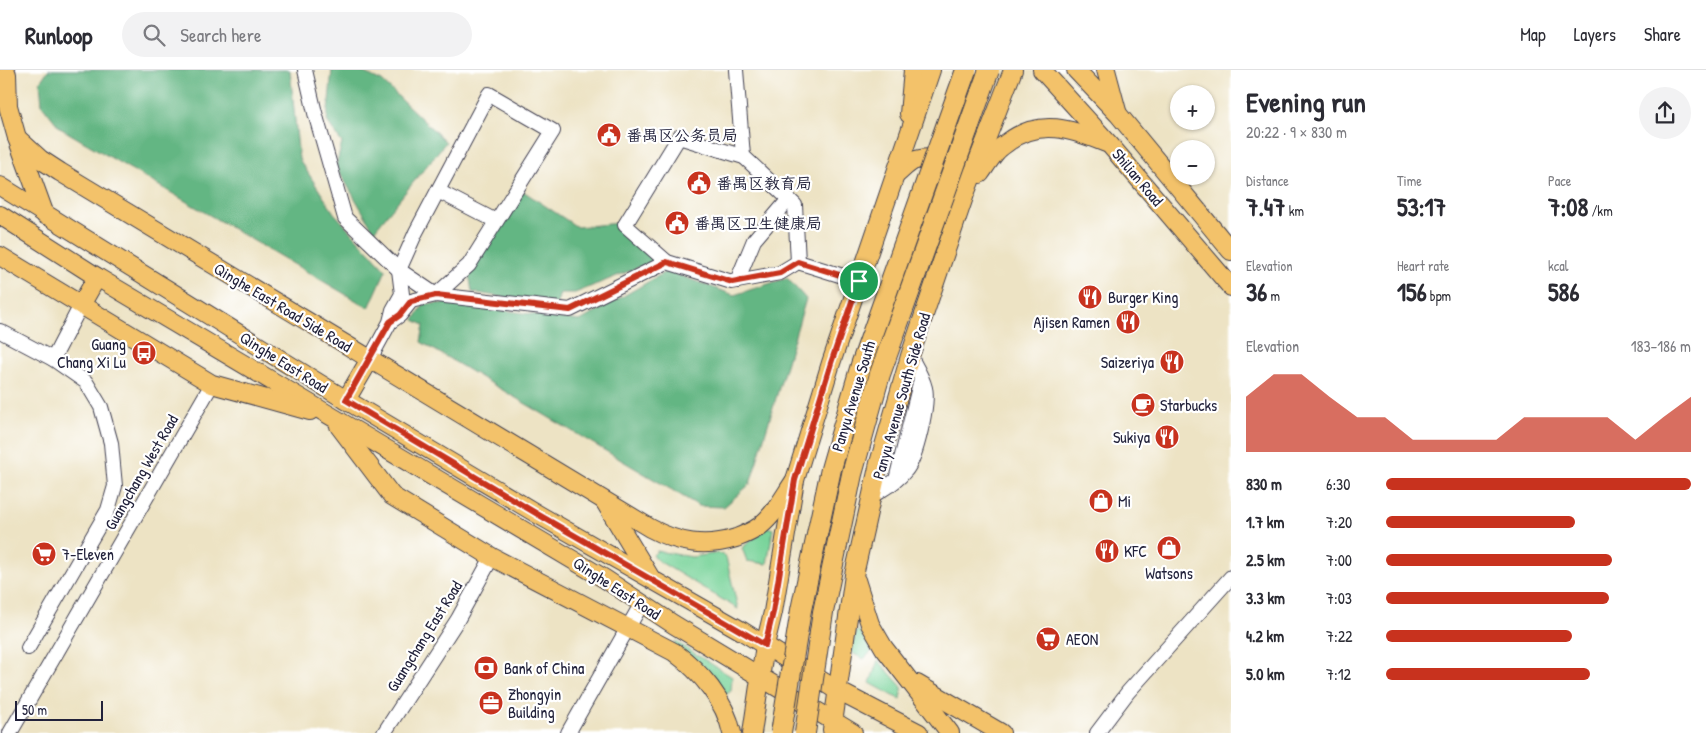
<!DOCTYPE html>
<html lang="en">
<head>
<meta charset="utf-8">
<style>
  body { margin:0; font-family:"Patrick Hand","LXGW WenKai TC",sans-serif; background:#f2f2f3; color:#2b2b33; height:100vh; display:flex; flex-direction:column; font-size:19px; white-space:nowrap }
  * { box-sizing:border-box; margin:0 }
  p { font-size:16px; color:#7c7c81 }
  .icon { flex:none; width:28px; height:28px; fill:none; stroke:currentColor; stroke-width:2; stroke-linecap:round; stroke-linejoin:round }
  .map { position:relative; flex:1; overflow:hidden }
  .side { display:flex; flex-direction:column; background:#fff; width:475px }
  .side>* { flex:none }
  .tools { position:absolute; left:1170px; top:15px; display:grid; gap:10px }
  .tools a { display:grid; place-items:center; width:45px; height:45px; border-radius:50%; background:#fff; box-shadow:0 1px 4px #0004; font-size:25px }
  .scale { position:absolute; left:15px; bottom:12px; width:88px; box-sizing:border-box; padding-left:5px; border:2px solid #22223b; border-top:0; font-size:14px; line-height:18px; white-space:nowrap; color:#22223b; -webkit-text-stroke:4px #fff; paint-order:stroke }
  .pin { position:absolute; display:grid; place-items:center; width:42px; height:42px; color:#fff; margin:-21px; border:2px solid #fff; border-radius:50%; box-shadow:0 1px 5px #0007 }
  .round { display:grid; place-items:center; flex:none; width:52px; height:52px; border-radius:26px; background:#f2f2f3 }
  .overview { display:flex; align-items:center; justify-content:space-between; height:85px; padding:0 15px }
  h1 { font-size:28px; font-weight:800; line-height:38px }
  .stats { display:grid; grid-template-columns:repeat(3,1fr); gap:8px; height:85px; padding:5px 15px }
  .stats div { display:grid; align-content:center }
  .stats b { font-size:25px; font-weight:800 }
  .stats small { font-size:14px; font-weight:400 }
  .stats p { font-size:14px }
  .chart { height:140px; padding:10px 15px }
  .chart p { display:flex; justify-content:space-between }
  .chart svg { width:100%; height:90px; margin-top:5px; fill:#c8321e; opacity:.7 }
  ul { padding:0 15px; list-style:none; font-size:16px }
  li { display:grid; grid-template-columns:80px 60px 1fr; align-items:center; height:38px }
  li i { height:12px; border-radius:6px; background:#c8321e }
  header { display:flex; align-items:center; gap:30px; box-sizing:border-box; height:70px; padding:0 25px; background:#fff; border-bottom:1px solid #e1e1e2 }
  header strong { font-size:24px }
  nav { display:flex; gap:28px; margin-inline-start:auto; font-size:18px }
  .search { width:350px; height:45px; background:#f2f2f3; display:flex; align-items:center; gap:12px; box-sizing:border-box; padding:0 18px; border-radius:28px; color:#7c7c81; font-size:19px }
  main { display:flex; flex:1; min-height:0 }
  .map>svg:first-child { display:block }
</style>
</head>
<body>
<header>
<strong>Runloop</strong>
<div class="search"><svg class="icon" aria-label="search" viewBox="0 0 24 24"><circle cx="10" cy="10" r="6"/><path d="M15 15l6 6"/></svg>Search here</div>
<nav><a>Map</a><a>Layers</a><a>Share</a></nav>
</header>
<main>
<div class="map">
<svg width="1231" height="663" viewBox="0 0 1231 663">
  <rect width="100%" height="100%" fill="#fff"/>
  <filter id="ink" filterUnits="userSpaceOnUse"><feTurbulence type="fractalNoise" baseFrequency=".02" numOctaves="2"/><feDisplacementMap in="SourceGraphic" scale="10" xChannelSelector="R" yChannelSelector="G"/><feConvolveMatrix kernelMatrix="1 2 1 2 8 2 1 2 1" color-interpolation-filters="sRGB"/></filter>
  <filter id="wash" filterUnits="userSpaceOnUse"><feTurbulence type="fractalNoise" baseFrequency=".0096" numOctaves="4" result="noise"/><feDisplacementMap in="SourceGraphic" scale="20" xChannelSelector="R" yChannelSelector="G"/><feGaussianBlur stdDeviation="1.12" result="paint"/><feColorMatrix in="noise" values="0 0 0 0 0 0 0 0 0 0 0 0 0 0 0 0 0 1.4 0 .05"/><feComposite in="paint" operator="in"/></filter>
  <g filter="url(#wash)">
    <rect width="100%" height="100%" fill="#ede3c4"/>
    <g fill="#7ad49b" stroke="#4e7b6b">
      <polygon points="767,457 773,459 767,494 747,491 742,478"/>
      <polygon points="657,481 692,487 719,483 726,487 738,539 657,490 653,485"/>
      <polygon points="859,560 872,581 864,589 852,583 855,563"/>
      <polygon points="675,571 732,607 731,621 724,626 674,577"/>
      <polygon points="878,590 902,617 901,630 870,613"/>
    </g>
    <g fill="#63b683" stroke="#426c5f">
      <polygon points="48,0 290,0 299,89 334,143 386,200 369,238 60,58 42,35 40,12"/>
      <polygon points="332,0 358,0 382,11 446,72 374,161 336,96 342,73 327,51"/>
      <polygon points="523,121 577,157 619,153 659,189 575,223 560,223 556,236 472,222 469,203"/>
      <polygon points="667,201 734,225 787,208 806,229 750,414 724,437 699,436 421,272 424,255 414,250 424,234 452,233 580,251"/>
    </g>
  </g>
  <g filter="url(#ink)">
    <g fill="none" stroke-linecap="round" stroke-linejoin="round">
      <defs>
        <g id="minor">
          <polyline points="305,0 315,43 345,148 399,200 436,225 570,240 667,192 732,212 780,203 798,192 859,211"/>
          <polyline points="736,0 743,86 795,135 798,192"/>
          <polyline points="438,121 496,151"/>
          <polyline points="667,192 625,155 679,67 744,87"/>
          <polyline points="737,211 754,170 789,129"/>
          <polyline points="0,261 53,289"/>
          <polyline points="370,289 390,252 393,240 402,224 399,200 416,162 489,24 553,61 469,195 436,225 411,231 400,245 390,252"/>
          <polyline points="896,410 921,309"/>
          <path d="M872 426C884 418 897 412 906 400 916 389 929 333 925 318 922 306 916 297 910 286"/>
          <polyline points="28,578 108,440 115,416 111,373 101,337 86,312 53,289 81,235"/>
          <polyline points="10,663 212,314"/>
          <polyline points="384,663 458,549 492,487"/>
          <polyline points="568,663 642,533"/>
          <polyline points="1097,663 1128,622 1231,507"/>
        </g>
        <g id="major">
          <polyline points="1042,0 1110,75 1231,217"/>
          <polyline points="1076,0 1118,44 1231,181"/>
          <polyline points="1106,0 1117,41"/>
          <polyline points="7,4 8,36 17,68 45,145"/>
          <polyline points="909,44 913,0"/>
          <path d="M17 68 40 89 60 102 650 458C678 473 705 478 736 468 744 465 753 461 760 456 775 444 784 426 795 410"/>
          <path d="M897 104C902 100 907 94 913 91 930 84 955 91 961 109"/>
          <path d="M980 104C985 97 990 89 996 82 999 78 1004 75 1008 72 1040 48 1072 59 1106 73"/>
          <polyline points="0,116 346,330 539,445 742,561 838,621 919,663"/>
          <polyline points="0,145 97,207 605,509 673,554 853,663"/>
          <polyline points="0,186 212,314 310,341"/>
          <polyline points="81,235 97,207"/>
          <polyline points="346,330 370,289"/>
          <path d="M339 356 392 426 492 487 674 582C701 602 725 630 732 663"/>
          <polyline points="605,432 650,507"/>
          <polyline points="856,510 870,554 884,578 950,663"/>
          <polyline points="917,614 1001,663"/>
          <polyline points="832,660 854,505 879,393 910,286 965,124 1013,0"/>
          <polyline points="752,663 765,575 773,542 795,410 831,293 931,0"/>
        </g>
      </defs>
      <use href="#minor" stroke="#403f50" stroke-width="16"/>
      <use href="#major" stroke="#403f50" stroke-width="20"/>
      <use href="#minor" stroke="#fff" stroke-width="14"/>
      <use href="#major" stroke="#f3c26a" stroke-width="18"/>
      <defs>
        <g id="highway-bridge">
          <polyline points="781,663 801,540 831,399 861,295 966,0"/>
          <polyline points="805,663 823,542 852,404 880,304 989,0"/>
        </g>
      </defs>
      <use href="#highway-bridge" stroke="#403f50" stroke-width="22" stroke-linecap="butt"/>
      <use href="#highway-bridge" stroke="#f3c26a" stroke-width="20"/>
    </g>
  </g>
  <g fill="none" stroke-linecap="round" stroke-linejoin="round" filter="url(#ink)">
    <defs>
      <polygon id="route" points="667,192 732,212 780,203 798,192 859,211 831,293 795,410 773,542 765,575 539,445 346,330 390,252 400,245 411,231 436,225 570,240"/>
    </defs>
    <use href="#route" stroke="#fff" stroke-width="10"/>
    <use href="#route" stroke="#c8321e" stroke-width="6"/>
  </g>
  <defs>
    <symbol id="civic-disc" viewBox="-11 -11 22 22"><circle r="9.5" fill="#c8321e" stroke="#fff"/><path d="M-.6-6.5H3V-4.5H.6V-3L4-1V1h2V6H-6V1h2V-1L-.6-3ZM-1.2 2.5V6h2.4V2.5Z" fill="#fff"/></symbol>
    <symbol id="restaurant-disc" viewBox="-11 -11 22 22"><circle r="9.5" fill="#c8321e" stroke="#fff"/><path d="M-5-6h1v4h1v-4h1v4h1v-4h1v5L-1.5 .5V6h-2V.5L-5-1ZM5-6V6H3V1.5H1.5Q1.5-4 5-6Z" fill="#fff"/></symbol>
    <symbol id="bus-disc" viewBox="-11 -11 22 22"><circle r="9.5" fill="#c8321e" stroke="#fff"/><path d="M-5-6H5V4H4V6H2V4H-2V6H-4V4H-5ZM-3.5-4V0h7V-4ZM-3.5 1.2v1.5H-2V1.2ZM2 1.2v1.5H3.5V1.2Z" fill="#fff"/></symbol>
    <symbol id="cafe-disc" viewBox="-11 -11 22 22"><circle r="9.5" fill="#c8321e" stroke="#fff"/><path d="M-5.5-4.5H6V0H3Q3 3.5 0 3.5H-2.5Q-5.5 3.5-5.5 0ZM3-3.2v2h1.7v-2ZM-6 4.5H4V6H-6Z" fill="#fff"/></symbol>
    <symbol id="shop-disc" viewBox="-11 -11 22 22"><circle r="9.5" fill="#c8321e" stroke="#fff"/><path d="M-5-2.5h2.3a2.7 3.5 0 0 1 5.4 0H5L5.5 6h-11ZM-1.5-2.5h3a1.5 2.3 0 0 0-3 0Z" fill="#fff"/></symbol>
    <symbol id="supermarket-disc" viewBox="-11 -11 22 22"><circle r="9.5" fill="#c8321e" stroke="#fff"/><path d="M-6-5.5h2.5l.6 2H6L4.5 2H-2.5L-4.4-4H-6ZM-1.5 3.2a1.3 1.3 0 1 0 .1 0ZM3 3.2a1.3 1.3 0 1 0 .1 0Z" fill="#fff"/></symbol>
    <symbol id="bank-disc" viewBox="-11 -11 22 22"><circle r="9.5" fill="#c8321e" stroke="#fff"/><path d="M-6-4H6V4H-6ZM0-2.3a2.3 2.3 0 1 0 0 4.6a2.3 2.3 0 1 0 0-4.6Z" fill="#fff"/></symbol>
    <symbol id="office-disc" viewBox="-11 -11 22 22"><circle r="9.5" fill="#c8321e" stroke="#fff"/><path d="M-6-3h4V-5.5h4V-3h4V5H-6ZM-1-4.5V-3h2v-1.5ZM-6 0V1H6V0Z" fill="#fff"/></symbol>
  </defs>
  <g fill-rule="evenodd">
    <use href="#civic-disc" x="595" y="51" width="28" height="28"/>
    <use href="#civic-disc" x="685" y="99" width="28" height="28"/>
    <use href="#civic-disc" x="663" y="139" width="28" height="28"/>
    <use href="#restaurant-disc" x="1076" y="213" width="28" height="28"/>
    <use href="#restaurant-disc" x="1114" y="238" width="28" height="28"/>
    <use href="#bus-disc" x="130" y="269" width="28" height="28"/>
    <use href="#restaurant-disc" x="1158" y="278" width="28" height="28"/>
    <use href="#cafe-disc" x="1129" y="321" width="28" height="28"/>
    <use href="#restaurant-disc" x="1153" y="353" width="28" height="28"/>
    <use href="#shop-disc" x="1087" y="417" width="28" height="28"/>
    <use href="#shop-disc" x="1155" y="464" width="28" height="28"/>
    <use href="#restaurant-disc" x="1093" y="467" width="28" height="28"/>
    <use href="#supermarket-disc" x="30" y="470" width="28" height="28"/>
    <use href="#supermarket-disc" x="1034" y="555" width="28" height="28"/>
    <use href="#bank-disc" x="472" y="584" width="28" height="28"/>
    <use href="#office-disc" x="477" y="619" width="28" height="28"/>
  </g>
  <g text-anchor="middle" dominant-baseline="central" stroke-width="4.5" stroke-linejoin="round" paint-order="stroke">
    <g font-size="16" fill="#22223b" stroke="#fff" text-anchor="start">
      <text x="626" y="65">番禺区公务员局</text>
      <text x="716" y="113">番禺区教育局</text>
      <text x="694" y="153">番禺区卫生健康局</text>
      <text x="1108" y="227">Burger King</text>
      <text x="1110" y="252" text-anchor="end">Ajisen Ramen</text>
      <text x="126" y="274" text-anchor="end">Guang<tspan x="126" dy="18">Chang Xi Lu</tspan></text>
      <text x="1154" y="292" text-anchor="end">Saizeriya</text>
      <text x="1160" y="335">Starbucks</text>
      <text x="1150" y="367" text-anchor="end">Sukiya</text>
      <text x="1118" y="431">Mi</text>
      <text x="1124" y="481">KFC</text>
      <text x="62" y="484">7-Eleven</text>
      <text x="1169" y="503" text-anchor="middle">Watsons</text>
      <text x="1066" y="569">AEON</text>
      <text x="504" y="598">Bank of China</text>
      <text x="508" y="624">Zhongyin<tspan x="508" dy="18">Building</tspan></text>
    </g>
    <g font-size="16" fill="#22223b" stroke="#fff">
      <text transform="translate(1138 107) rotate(50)">Shilian Road</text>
      <text transform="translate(283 237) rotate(31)">Qinghe East Road Side Road</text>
      <text transform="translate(284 292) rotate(32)">Qinghe East Road</text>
      <text transform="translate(853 326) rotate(-73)">Panyu Avenue South</text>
      <text transform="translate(901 326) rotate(-74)">Panyu Avenue South Side Road</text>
      <text transform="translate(141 402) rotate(-60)">Guangchang West Road</text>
      <text transform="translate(617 518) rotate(33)">Qinghe East Road</text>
      <text transform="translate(424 566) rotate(-58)">Guangchang East Road</text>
    </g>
  </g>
</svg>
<div class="tools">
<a>+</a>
<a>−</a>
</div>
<div class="scale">50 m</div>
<div class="pin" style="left:859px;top:211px;background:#1e9e55"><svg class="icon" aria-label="arrive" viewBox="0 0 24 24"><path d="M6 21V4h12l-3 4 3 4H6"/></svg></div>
</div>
<section class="side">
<div class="overview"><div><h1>Evening run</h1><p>20:22 · 9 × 830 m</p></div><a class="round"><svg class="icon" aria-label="share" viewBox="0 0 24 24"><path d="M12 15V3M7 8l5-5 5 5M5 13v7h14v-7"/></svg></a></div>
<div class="stats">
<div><p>Distance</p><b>7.47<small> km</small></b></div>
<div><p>Time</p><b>53:17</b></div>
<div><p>Pace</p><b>7:08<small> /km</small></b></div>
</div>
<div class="stats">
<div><p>Elevation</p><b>36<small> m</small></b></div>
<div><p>Heart rate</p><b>156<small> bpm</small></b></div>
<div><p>kcal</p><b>586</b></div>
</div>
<div class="chart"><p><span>Elevation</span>183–186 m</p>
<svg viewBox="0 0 160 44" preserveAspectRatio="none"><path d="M0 44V17L10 6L20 6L30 17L40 27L50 27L60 38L70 38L80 38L90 38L100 27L110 27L120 27L130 27L140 38L150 27L160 17V44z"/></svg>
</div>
<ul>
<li><b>830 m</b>6:30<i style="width:100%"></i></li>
<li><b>1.7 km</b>7:20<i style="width:62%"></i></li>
<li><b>2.5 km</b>7:00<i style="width:74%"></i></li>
<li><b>3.3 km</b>7:03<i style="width:73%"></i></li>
<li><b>4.2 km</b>7:22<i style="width:61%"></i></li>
<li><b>5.0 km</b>7:12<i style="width:67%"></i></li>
</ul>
</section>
</main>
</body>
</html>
